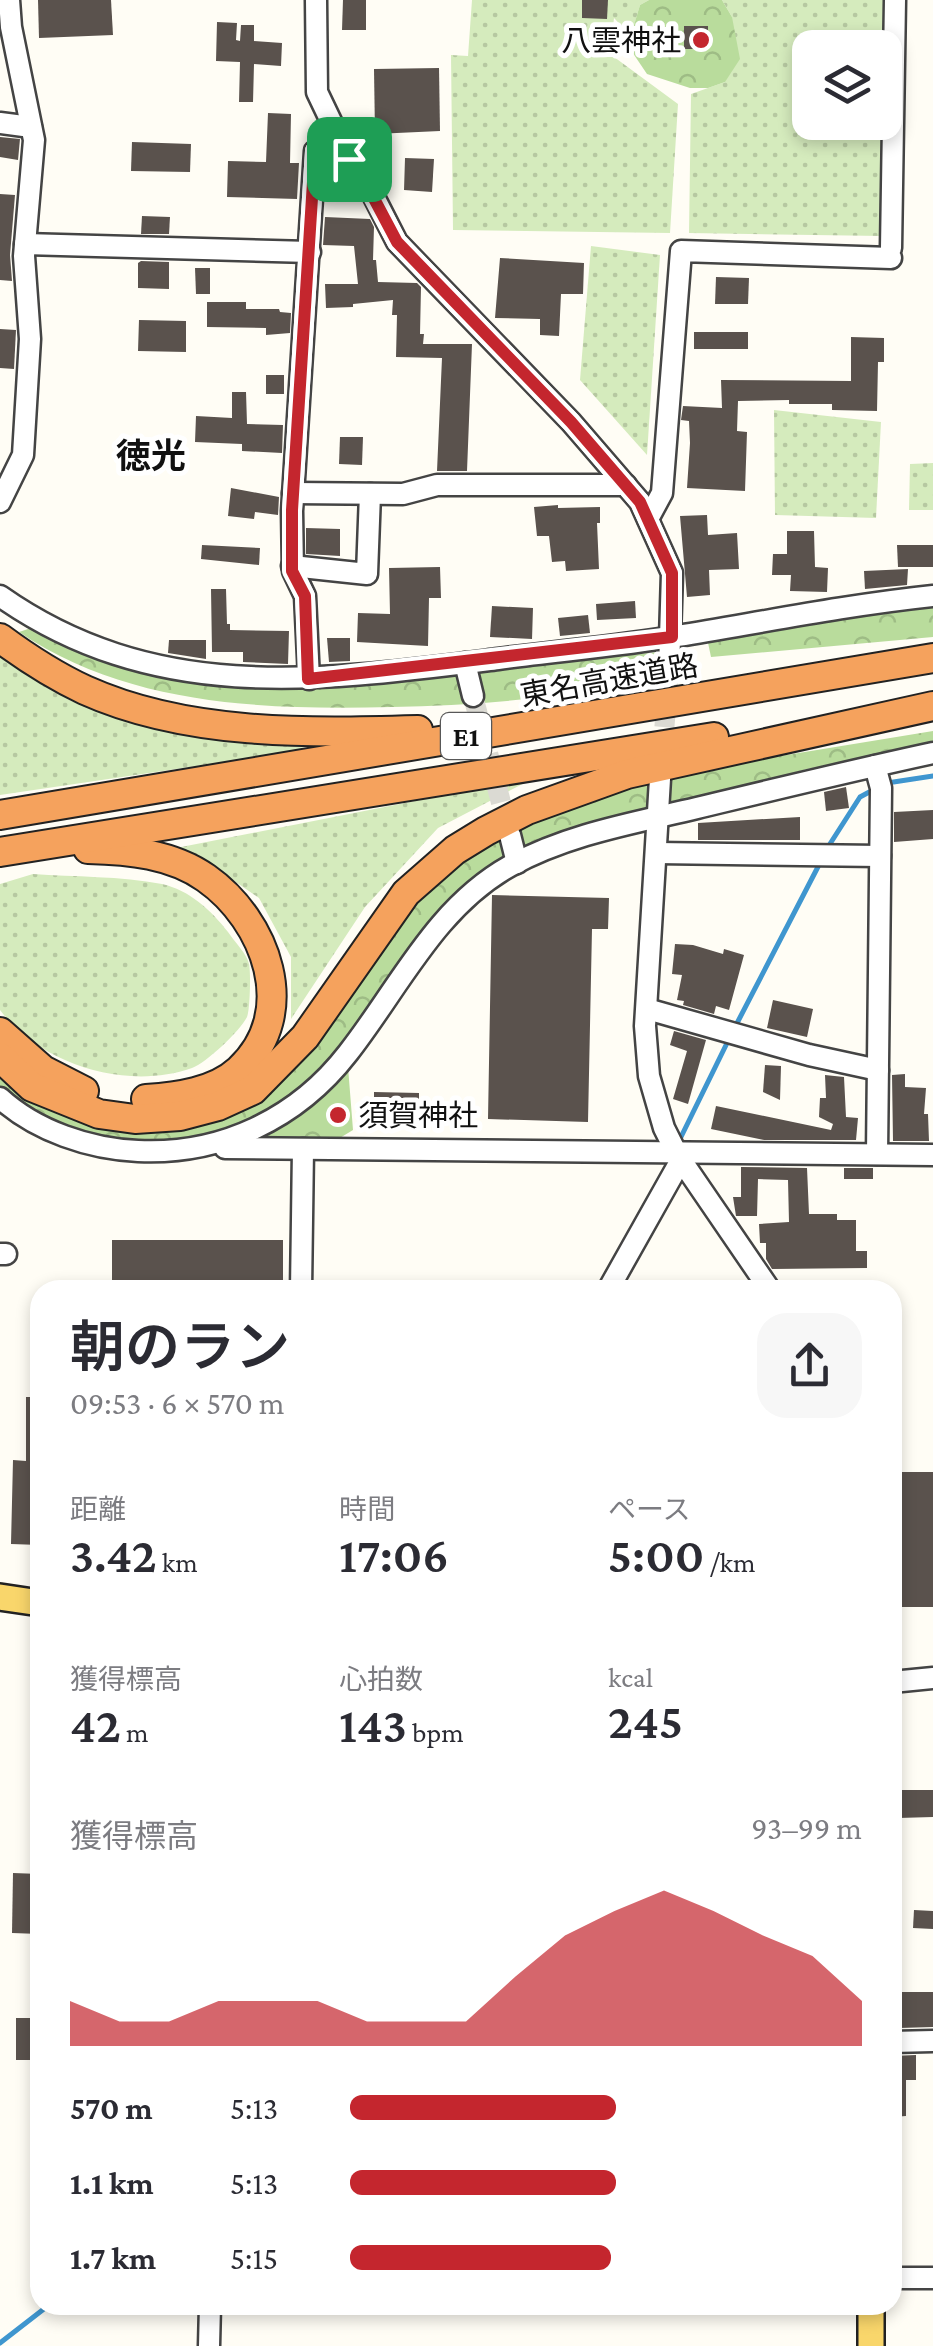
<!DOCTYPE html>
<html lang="ja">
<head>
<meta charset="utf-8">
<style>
  body { margin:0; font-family:"Crimson Pro","Noto Sans JP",serif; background:#f7f7f7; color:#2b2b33; height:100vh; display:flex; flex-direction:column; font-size:38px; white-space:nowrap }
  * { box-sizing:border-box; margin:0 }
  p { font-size:32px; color:#7c7c81 }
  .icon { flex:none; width:55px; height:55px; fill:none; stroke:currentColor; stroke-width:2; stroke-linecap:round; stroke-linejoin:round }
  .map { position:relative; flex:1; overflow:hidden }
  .details { position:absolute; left:30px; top:1280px; width:872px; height:1035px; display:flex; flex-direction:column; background:#fff; border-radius:30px; box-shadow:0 5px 15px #0003 }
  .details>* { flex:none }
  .buttons { position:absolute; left:792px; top:30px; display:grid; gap:20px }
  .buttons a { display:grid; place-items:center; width:110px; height:110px; border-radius:20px; background:#fff; box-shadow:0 5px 15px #0003; font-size:50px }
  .pin { position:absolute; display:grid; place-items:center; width:85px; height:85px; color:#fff; margin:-42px; border-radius:20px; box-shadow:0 5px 15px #0006 }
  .round { display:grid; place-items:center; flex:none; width:105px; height:105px; border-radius:30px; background:#f7f7f7 }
  .overview { display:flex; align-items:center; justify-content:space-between; height:170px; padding:0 40px }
  h1 { font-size:55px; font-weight:600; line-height:75px }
  .stats { display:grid; grid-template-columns:repeat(3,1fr); gap:15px; height:170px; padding:10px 40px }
  .stats div { display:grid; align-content:center }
  .stats b { font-size:50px; font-weight:600 }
  .stats small { font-size:28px; font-weight:400 }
  .stats p { font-size:28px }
  .chart { height:280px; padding:20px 40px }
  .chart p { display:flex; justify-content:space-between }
  .chart svg { width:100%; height:180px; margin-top:10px; fill:#c4262e; opacity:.7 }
  ul { padding:0 40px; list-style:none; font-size:32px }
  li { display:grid; grid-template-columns:160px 120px 1fr; align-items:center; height:75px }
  li i { height:25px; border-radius:12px; background:#c4262e }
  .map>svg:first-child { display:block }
</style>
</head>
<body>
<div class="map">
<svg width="933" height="2346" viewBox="0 0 933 2346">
  <defs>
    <pattern id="grass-dots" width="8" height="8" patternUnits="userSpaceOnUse" patternTransform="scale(2.5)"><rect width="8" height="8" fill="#d5ebbd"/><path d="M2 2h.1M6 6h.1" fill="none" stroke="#b6c8a1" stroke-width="1.8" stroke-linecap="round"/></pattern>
    <pattern id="forest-crowns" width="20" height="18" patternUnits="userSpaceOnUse" patternTransform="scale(2.5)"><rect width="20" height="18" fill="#b9dc9c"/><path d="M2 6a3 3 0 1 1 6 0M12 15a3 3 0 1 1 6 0" fill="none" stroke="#9ebc85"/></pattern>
  </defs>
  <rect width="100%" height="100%" fill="#fffdf5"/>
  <g fill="url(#grass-dots)">
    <polygon points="472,0 649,0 640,5 631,36 614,18 610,54 678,104 670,233 453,230 451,55 468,56"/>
    <polygon points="722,0 885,0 884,47 810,48 810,122 883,123 882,236 689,233 691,94 725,82 732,17"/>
    <polygon points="591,246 660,255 647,455 580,380"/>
    <polygon points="774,410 881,422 876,518 775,515"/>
    <polygon points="933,463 933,510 909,510 910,464"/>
    <polygon points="0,653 71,701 145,721 312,749 0,795"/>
    <polygon points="536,777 438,828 365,907 291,1019 291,957 259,898 220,871 166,850"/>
    <path d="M33 874C74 877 121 876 162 884 189 890 211 910 228 932 234 941 247 954 249 964 251 971 250 1011 247 1017 240 1031 206 1063 192 1068 127 1091 41 1065 0 1010V884Z"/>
  </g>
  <g fill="url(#forest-crowns)">
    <polygon points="649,0 722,0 732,17 740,59 725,82 708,88 690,88 647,74 620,34 631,35 640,5"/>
    <polygon points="933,602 933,637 711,657 707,638"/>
    <path d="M34 627 128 669 279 689 659 652 669 670C579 698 486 705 392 707 264 710 128 706 19 632Z"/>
    <polygon points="933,731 933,748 807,769 667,808 664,775"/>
    <polygon points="656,768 660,817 590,823 505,857 427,942 347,1054 353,1130 320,1150 167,1153 61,1134 0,1096 0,1058 55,1110 157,1132 242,1101 416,882 488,832"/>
  </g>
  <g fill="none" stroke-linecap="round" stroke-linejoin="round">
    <g stroke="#3f96cf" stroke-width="5">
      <polyline points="887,783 933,776"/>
      <polyline points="828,847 860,797 873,790"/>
      <polyline points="734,1029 821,861"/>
      <polyline points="679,1141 729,1039"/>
      <polyline points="0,2343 49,2305"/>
    </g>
  </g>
  <g fill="#5a524d">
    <polygon points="38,0 111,0 113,35 39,38"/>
    <polygon points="343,0 366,0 366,30 342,30"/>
    <polygon points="582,0 608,0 607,19 582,18"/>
    <polygon points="217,22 237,23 236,40 240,41 241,25 254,25 254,41 282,43 281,66 254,64 253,102 239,102 240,62 216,61"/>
    <rect x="684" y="26" width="24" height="23"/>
    <polygon points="439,68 440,131 375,134 374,69"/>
    <polygon points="268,113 291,114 290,163 299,163 297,199 227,197 228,161 266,162"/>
    <polygon points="0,137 20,139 18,160 0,157"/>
    <polygon points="132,142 191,144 190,172 131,171"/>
    <polygon points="405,158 434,159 432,192 404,190"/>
    <polygon points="0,194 15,195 10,255 12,281 0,280"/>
    <polygon points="142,216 170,217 169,234 141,234"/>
    <polygon points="325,217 370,219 374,227 373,260 376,260 378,282 417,283 421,287 420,334 424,334 423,344 472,344 467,471 437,471 442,358 396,357 397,315 392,315 393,300 353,304 353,307 326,308 325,284 358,284 354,246 323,245"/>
    <polygon points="500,258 584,263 583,294 561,294 559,336 540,335 540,319 495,318"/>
    <polygon points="141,261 169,262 169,289 138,288 138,263"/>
    <polygon points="195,268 210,268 210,294 196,294"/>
    <polygon points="716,277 749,278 748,304 715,304"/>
    <polygon points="207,302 246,302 246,309 279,309 280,312 291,313 290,333 266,335 266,328 207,327"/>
    <polygon points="139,320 186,321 186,352 138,351"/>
    <polygon points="0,329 16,330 14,369 0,368"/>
    <rect x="694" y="332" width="54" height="17"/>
    <polygon points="851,337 884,338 884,362 878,362 877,411 832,410 832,404 789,404 789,400 738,401 737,431 747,432 745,491 687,488 690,443 689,421 681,420 683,406 722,408 721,380 851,381"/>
    <rect x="266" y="375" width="18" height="19"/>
    <polygon points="232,392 246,392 247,424 283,425 282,453 242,451 242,444 195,442 196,416 232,418"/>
    <polygon points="340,437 363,437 362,465 339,464"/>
    <polygon points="231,488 279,497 278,515 255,512 254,519 228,516"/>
    <polygon points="558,505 558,508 600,507 600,523 597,523 599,569 566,571 565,561 552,562 549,536 537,536 534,507"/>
    <polygon points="707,515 708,535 737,533 739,569 709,570 710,595 687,597 680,516"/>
    <polygon points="306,528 340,529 340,556 306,554"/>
    <polygon points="787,531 814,531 815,567 828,568 827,592 790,591 791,575 772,575 773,554 787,554"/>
    <polygon points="202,545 260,548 259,565 201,559"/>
    <polygon points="897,545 933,545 933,567 898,567"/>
    <polygon points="440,567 441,598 429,598 428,646 357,642 358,613 390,614 389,568"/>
    <polygon points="908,569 907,585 865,589 864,571"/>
    <polygon points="211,589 226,589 227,624 230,624 230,630 289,631 288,664 243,662 243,652 212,652"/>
    <polygon points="635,601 636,618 597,620 596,604"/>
    <polygon points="492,606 533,608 532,639 490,637"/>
    <polygon points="588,615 590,633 560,636 558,618"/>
    <polygon points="327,638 350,638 350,661 329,662"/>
    <polygon points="169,640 206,640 206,659 168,653"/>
    <polygon points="846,787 849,808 826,811 824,792"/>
    <polygon points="933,810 933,839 894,842 894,812"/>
    <polygon points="800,817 800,840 698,840 698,823"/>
    <polygon points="492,895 609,898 608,929 592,929 588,1122 488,1119"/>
    <polygon points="675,944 693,945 723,954 724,949 744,955 729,1010 716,1006 714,1014 683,1005 684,1001 677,1000 682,975 672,974"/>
    <polygon points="773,1000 813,1009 807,1037 767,1028"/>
    <polygon points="674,1031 706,1040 688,1104 673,1099 687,1051 670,1045"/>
    <polygon points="765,1065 781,1066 780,1100 763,1092"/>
    <polygon points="905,1074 905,1087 926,1088 924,1114 928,1114 929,1141 893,1141 892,1075"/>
    <polygon points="825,1075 844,1077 846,1117 858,1118 856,1140 764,1140 711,1129 716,1106 831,1130 833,1124 819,1117 820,1098 826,1098"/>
    <polygon points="374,1092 419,1093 419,1129 374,1128"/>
    <polygon points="741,1167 807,1168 809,1214 837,1214 837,1220 856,1220 856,1251 867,1251 867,1268 772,1269 766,1259 766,1243 760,1243 759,1224 789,1222 788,1180 758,1179 757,1216 736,1216 733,1197 741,1197"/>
    <rect x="844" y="1168" width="29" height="11"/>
    <rect x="112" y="1240" width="171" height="50"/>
    <polygon points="26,1397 40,1397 40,1545 11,1544 13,1460 26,1461"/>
    <polygon points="899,1472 933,1472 933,1607 895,1607"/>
    <polygon points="897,1790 933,1790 933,1817 898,1818"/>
    <polygon points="13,1873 40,1874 40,1934 12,1933"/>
    <polygon points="914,1910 933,1911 933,1929 913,1928"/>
    <polygon points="898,1992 933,1992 933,2027 899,2028"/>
    <rect x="16" y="2018" width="24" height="42"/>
    <polygon points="916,2055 916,2080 906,2080 906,2116 892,2117 892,2056"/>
  </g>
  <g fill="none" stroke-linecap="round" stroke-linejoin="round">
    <g stroke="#dbdad3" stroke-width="20" stroke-dasharray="20 10" stroke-linecap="butt">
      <polyline points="473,696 509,833"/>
      <polyline points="662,757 669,670"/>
    </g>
    <defs>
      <g id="minor">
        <polyline points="316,0 317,92 349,159 371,191 397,242 571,422 640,502 672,573 669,670"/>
        <polyline points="0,123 31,127"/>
        <polyline points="25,244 310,252"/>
        <polyline points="891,248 895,0"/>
        <polyline points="293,493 403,494 437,485 626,485"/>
        <polyline points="0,502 23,455 30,339 24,256 34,140 11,27 9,0"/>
        <polyline points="648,519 662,493 681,251 891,258"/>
        <polyline points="292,566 367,574 370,494"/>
        <path d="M0 596C155 705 322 681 498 659 558 651 619 646 678 636 763 622 848 605 933 596"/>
        <polyline points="465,663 473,696"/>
        <polyline points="309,679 305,596 293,571 292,511 315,151 340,135"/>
        <polyline points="875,766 881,788 877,1154"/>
        <polyline points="660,779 645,1026 649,1076 664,1128 677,1154 770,1290"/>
        <polyline points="510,835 517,863"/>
        <polyline points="657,853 880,856"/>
        <polyline points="647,1009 809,1055 878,1070"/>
        <path d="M0 1098C36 1131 90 1149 138 1151 221 1155 297 1119 348 1053 399 988 435 908 510 866 568 834 634 823 697 808 776 789 854 770 933 753"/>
        <polyline points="225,1148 933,1155"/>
        <polyline points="0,1254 6,1254"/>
        <polyline points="301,1290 303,1149"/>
        <polyline points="608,1290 681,1160"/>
        <polyline points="892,1682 933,1678"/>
        <polyline points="892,2042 933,2041"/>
        <polyline points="892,2278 933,2278"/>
        <polyline points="209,2346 210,2305"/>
      </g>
      <g id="major">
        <polyline points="0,1597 40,1603"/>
        <polyline points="871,2305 871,2346"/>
      </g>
      <g id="highway">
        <path d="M0 638C27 658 55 676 85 690 187 736 309 733 418 730"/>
        <polyline points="0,815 933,658"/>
        <path d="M88 849C129 850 172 854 206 878 266 920 301 1013 239 1070 215 1092 177 1097 146 1099"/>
        <polyline points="0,852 714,737"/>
        <polyline points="0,1032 43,1070 84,1091"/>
        <polyline points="0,1057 32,1087 99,1114 135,1119 180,1116 218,1106 253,1090 305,1037 406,893 455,850 486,831 527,810 627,774 933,706"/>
      </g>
    </defs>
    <use href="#minor" stroke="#444" stroke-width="25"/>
    <use href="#major" stroke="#222" stroke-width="30"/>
    <use href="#highway" stroke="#222" stroke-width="32"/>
    <use href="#minor" stroke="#fff" stroke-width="20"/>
    <use href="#major" stroke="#f9d66b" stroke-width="25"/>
    <use href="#highway" stroke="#f5a25d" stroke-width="28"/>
  </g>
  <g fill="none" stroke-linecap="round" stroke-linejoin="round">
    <defs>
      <polygon id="route" points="340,135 349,159 370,191 397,242 571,422 640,502 672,573 672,637 308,679 305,596 292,571 292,510 315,151"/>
    </defs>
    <use href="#route" stroke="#fff" stroke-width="20"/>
    <use href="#route" stroke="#c4262e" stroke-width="12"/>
  </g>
  <g fill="#c4262e" stroke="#fff" stroke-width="4">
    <circle cx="701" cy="40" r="10"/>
    <circle cx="338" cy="1115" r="10"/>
  </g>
  <g text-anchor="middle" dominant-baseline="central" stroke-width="10" stroke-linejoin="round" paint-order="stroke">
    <rect fill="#fff" stroke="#585858" stroke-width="2.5" x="441" y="713" width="50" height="46" rx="8"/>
    <g font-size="28" font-weight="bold" fill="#111">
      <text x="466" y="736">E1</text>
    </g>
    <g font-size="30" fill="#111" stroke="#fff" text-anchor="end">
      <text x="681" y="40">八雲神社</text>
      <text x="358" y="1115" text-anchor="start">須賀神社</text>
    </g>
    <g font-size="30" fill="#111" stroke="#fff">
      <text transform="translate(609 680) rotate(-10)">東名高速道路</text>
    </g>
    <g font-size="35" font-weight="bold" fill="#111" stroke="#fff">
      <text x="151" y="456">徳光</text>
    </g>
  </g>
</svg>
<div class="buttons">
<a><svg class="icon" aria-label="layers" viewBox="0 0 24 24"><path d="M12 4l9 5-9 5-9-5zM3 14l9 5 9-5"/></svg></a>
</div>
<div class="pin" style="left:349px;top:159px;background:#1e9e55"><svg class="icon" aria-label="arrive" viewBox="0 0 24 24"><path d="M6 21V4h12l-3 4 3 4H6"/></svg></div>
<section class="details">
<div class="overview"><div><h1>朝のラン</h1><p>09:53 · 6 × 570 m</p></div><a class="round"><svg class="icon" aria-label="share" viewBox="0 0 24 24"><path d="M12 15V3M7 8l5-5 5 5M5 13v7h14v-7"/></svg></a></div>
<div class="stats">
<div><p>距離</p><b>3.42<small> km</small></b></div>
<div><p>時間</p><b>17:06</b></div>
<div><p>ペース</p><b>5:00<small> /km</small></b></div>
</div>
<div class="stats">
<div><p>獲得標高</p><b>42<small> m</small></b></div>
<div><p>心拍数</p><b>143<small> bpm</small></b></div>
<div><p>kcal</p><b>245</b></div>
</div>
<div class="chart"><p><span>獲得標高</span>93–99 m</p>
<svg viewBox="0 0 160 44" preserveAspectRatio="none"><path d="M0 44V33L10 38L20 38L30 33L40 33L50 33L60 38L70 38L80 38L90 27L100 17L110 11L120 6L130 11L140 17L150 22L160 33V44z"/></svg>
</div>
<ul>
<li><b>570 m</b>5:13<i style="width:52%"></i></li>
<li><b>1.1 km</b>5:13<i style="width:52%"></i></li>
<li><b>1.7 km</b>5:15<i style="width:51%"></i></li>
</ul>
</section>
</div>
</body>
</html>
